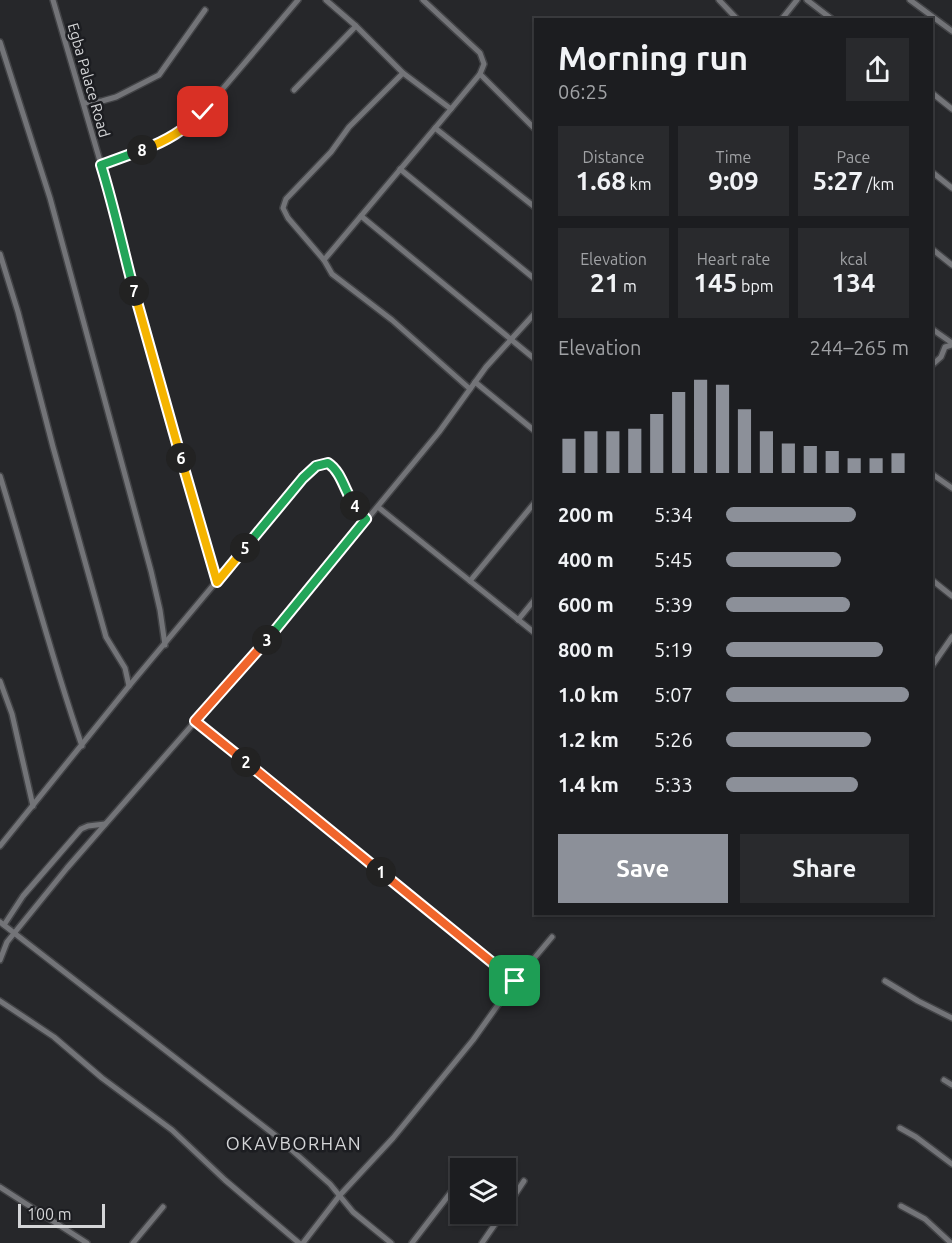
<!DOCTYPE html>
<html lang="en">
<head>
<meta charset="utf-8">
<style>
  body { margin:0; font-family:Ubuntu,sans-serif; background:#292a2d; color:#f1f3f6; height:100vh; display:flex; flex-direction:column; font-size:22px; white-space:nowrap }
  * { box-sizing:border-box; margin:0 }
  p { font-size:20px; color:#a0a2a5 }
  .icon { flex:none; width:33px; height:33px; fill:none; stroke:currentColor; stroke-width:2; stroke-linecap:round; stroke-linejoin:round }
  .map { position:relative; flex:1; overflow:hidden }
  .sheet { position:absolute; left:534px; top:18px; width:399px; height:897px; display:flex; flex-direction:column; background:#1c1d20; border-radius:0px; box-shadow:0 2px 4px #0004,0 0 0 2px #3a3b3e }
  .sheet>* { flex:none }
  .controls { position:absolute; left:450px; top:1158px; display:grid; gap:12px }
  .controls a { display:grid; place-items:center; width:66px; height:66px; border-radius:0px; background:#1c1d20; box-shadow:0 2px 4px #0004,0 0 0 2px #3a3b3e; font-size:30px }
  .scale { position:absolute; left:18px; bottom:15px; width:87px; box-sizing:border-box; padding-left:6px; border:3px solid #d4d5d7; border-top:0; font-size:16px; line-height:21px; white-space:nowrap; color:#d4d5d7; -webkit-text-stroke:4px #1c1d21; paint-order:stroke }
  .pin { position:absolute; display:grid; place-items:center; width:51px; height:51px; color:#fff; margin:-26px; border-radius:12px; box-shadow:0 3px 9px #0006 }
  .km { position:absolute; width:30px; height:30px; margin:-15px; border-radius:50%; background:#222; color:#fff; font-size:16px; line-height:30px; text-align:center }
  .round { display:grid; place-items:center; flex:none; width:63px; height:63px; border-radius:0px; background:#292a2d }
  .summary { display:flex; align-items:center; justify-content:space-between; height:102px; padding:0 24px }
  h1 { font-size:33px; font-weight:600; line-height:45px }
  .stats { display:grid; grid-template-columns:repeat(3,1fr); gap:9px; height:102px; padding:6px 24px }
  .stats div { display:grid; align-content:center; border-radius:0px; background:#292a2d; text-align:center }
  .stats b { font-size:26px; font-weight:600 }
  .stats small { font-size:16px; font-weight:400 }
  .stats p { font-size:16px }
  .chart { height:168px; padding:12px 24px }
  .chart p { display:flex; justify-content:space-between }
  .chart svg { width:100%; height:108px; margin-top:6px; stroke:#8c9099; stroke-width:6 }
  .cta { display:flex; gap:12px; margin-top:auto; padding:12px 24px }
  .cta a { flex:1; height:69px; border-radius:0px; background:#8c9099; color:#fff; font-size:24px; font-weight:600; line-height:69px; text-align:center }
  .cta a+a { background:#292a2d; color:#f1f3f6 }
  ul { padding:0 24px; list-style:none; font-size:20px }
  li { display:grid; grid-template-columns:96px 72px 1fr; align-items:center; height:45px }
  li i { height:15px; border-radius:8px; background:#8c9099 }
  .map>svg:first-child { display:block }
</style>
</head>
<body>
<div class="map">
<svg width="952" height="1243" viewBox="0 0 952 1243">
  <rect width="100%" height="100%" fill="#26272a"/>
  <g fill="none" stroke-linecap="round" stroke-linejoin="round">
    <defs>
      <g id="minor">
        <polyline points="53,0 119,226 120,239 135,293 217,582"/>
        <polyline points="326,0 356,26 403,73"/>
        <polyline points="423,0 480,53 484,64 480,74"/>
        <polyline points="719,0 738,20"/>
        <polyline points="807,0 833,20"/>
        <polyline points="910,0 952,31"/>
        <polyline points="781,20 797,0"/>
        <polyline points="0,42 50,198 151,571 160,610 165,645"/>
        <polyline points="294,90 356,26"/>
        <polyline points="932,93 952,109"/>
        <polyline points="84,103 102,101 116,97 159,75 205,10"/>
        <polyline points="435,128 536,208"/>
        <path d="M101 165C142 150 171 143 203 112L298 0"/>
        <polyline points="400,169 536,280"/>
        <polyline points="932,172 952,188"/>
        <polyline points="361,216 536,360"/>
        <polyline points="932,249 952,265"/>
        <polyline points="0,254 18,312 53,447 106,637 125,668 129,686"/>
        <polyline points="324,260 451,109"/>
        <polyline points="932,329 952,343"/>
        <polyline points="932,365 941,357 945,347 952,345"/>
        <polyline points="475,382 536,432"/>
        <polyline points="470,389 392,320 332,274 324,260 288,218 283,208 286,199 331,152 349,127 403,73 451,109 480,74 536,130"/>
        <polyline points="932,474 952,488"/>
        <path d="M0 476C28 566 51 657 82 746"/>
        <polyline points="378,507 536,634"/>
        <polyline points="932,580 952,596"/>
        <polyline points="470,581 536,501"/>
        <polyline points="518,620 536,598"/>
        <polyline points="932,666 952,637"/>
        <polyline points="0,681 12,714 33,806"/>
        <polyline points="195,721 515,981"/>
        <polyline points="0,846 129,686 303,478 316,466 328,463 335,467 351,501 366,519"/>
        <polyline points="0,922 276,1136 330,1184 353,1212 391,1243"/>
        <polyline points="4,925 23,896 81,829 88,826 105,824"/>
        <polyline points="0,960 7,942 67,868 284,620 439,432 486,367 536,312"/>
        <polyline points="885,981 918,1001 952,1018"/>
        <polyline points="0,1001 54,1037 102,1078 172,1130 225,1180 299,1243"/>
        <polyline points="944,1080 952,1085"/>
        <polyline points="900,1128 916,1137 952,1164"/>
        <polyline points="0,1187 87,1243"/>
        <polyline points="901,1206 925,1219 951,1243"/>
        <polyline points="506,1208 524,1181"/>
        <polyline points="133,1243 163,1207"/>
        <polyline points="303,1243 340,1195 393,1138 473,1040 515,981 552,937"/>
        <polyline points="412,1243 458,1183"/>
        <polyline points="482,1243 502,1214"/>
      </g>
    </defs>
    <use href="#minor" stroke="#424346" stroke-width="8"/>
    <use href="#minor" stroke="#737478" stroke-width="5"/>
  </g>
  <g fill="none" stroke-linecap="round" stroke-linejoin="round">
    <defs>
      <polyline id="split-1" points="381,872 515,981"/>
      <polyline id="split-2" points="246,762 381,872"/>
      <polyline id="split-3" points="246,762 195,721 267,640"/>
      <polyline id="split-4" points="267,640 366,519 355,506"/>
      <path id="split-5" d="M245 548 303 478 316 466 328 463C342 472 345 493 355 506"/>
      <polyline id="split-6" points="181,458 217,582 245,548"/>
      <polyline id="split-7" points="134,291 181,458"/>
      <path id="split-8" d="M134 291C123 249 114 207 101 165L142 150"/>
      <path id="split-9" d="M142 150C167 141 184 130 203 112"/>
    </defs>
    <use href="#split-1" stroke="#fff" stroke-width="12"/>
    <use href="#split-2" stroke="#fff" stroke-width="12"/>
    <use href="#split-3" stroke="#fff" stroke-width="12"/>
    <use href="#split-4" stroke="#fff" stroke-width="12"/>
    <use href="#split-5" stroke="#fff" stroke-width="12"/>
    <use href="#split-6" stroke="#fff" stroke-width="12"/>
    <use href="#split-7" stroke="#fff" stroke-width="12"/>
    <use href="#split-8" stroke="#fff" stroke-width="12"/>
    <use href="#split-9" stroke="#fff" stroke-width="12"/>
    <use href="#split-1" stroke="#f0652b" stroke-width="8"/>
    <use href="#split-2" stroke="#f0652b" stroke-width="8"/>
    <use href="#split-3" stroke="#f0652b" stroke-width="8"/>
    <use href="#split-4" stroke="#22a559" stroke-width="8"/>
    <use href="#split-5" stroke="#22a559" stroke-width="8"/>
    <use href="#split-6" stroke="#f5b400" stroke-width="8"/>
    <use href="#split-7" stroke="#f5b400" stroke-width="8"/>
    <use href="#split-8" stroke="#22a559" stroke-width="8"/>
    <use href="#split-9" stroke="#f5b400" stroke-width="8"/>
  </g>
  <g text-anchor="middle" dominant-baseline="central" stroke-width="5" stroke-linejoin="round" paint-order="stroke">
    <g font-size="15" fill="#d4d5d7" stroke="#1c1d21">
      <text transform="translate(89 80) rotate(74)">Egba Palace Road</text>
    </g>
    <g font-size="18" letter-spacing="1.5" fill="#d4d5d7" stroke="#1c1d21">
      <text x="294" y="1143">OKAVBORHAN</text>
    </g>
  </g>
</svg>
<div class="controls">
<a><svg class="icon" aria-label="layers" viewBox="0 0 24 24"><path d="M12 4l9 5-9 5-9-5zM3 14l9 5 9-5"/></svg></a>
</div>
<div class="scale">100 m</div>
<div class="pin" style="left:515px;top:981px;background:#1e9e55"><svg class="icon" aria-label="arrive" viewBox="0 0 24 24"><path d="M6 21V4h12l-3 4 3 4H6"/></svg></div>
<div class="pin" style="left:203px;top:112px;background:#d93025"><svg class="icon" aria-label="check" viewBox="0 0 24 24"><path d="M5 12l5 5 9-10"/></svg></div>
<b class="km" style="left:381px;top:872px">1</b>
<b class="km" style="left:246px;top:762px">2</b>
<b class="km" style="left:267px;top:640px">3</b>
<b class="km" style="left:355px;top:506px">4</b>
<b class="km" style="left:245px;top:548px">5</b>
<b class="km" style="left:181px;top:458px">6</b>
<b class="km" style="left:134px;top:291px">7</b>
<b class="km" style="left:142px;top:150px">8</b>
<section class="sheet">
<div class="summary"><div><h1>Morning run</h1><p>06:25</p></div><a class="round"><svg class="icon" aria-label="share" viewBox="0 0 24 24"><path d="M12 15V3M7 8l5-5 5 5M5 13v7h14v-7"/></svg></a></div>
<div class="stats">
<div><p>Distance</p><b>1.68<small> km</small></b></div>
<div><p>Time</p><b>9:09</b></div>
<div><p>Pace</p><b>5:27<small> /km</small></b></div>
</div>
<div class="stats">
<div><p>Elevation</p><b>21<small> m</small></b></div>
<div><p>Heart rate</p><b>145<small> bpm</small></b></div>
<div><p>kcal</p><b>134</b></div>
</div>
<div class="chart"><p><span>Elevation</span>244–265 m</p>
<svg viewBox="0 0 160 44" preserveAspectRatio="none"><path d="M5 44V30M15 44V27M25 44V27M35 44V26M45 44V20M55 44V11M65 44V6M75 44V8M85 44V18M95 44V27M105 44V32M115 44V33M125 44V35M135 44V38M145 44V38M155 44V36"/></svg>
</div>
<ul>
<li><b>200 m</b>5:34<i style="width:71%"></i></li>
<li><b>400 m</b>5:45<i style="width:63%"></i></li>
<li><b>600 m</b>5:39<i style="width:68%"></i></li>
<li><b>800 m</b>5:19<i style="width:86%"></i></li>
<li><b>1.0 km</b>5:07<i style="width:100%"></i></li>
<li><b>1.2 km</b>5:26<i style="width:79%"></i></li>
<li><b>1.4 km</b>5:33<i style="width:72%"></i></li>
</ul>
<div class="cta"><a>Save</a><a>Share</a></div>
</section>
</div>
</body>
</html>
